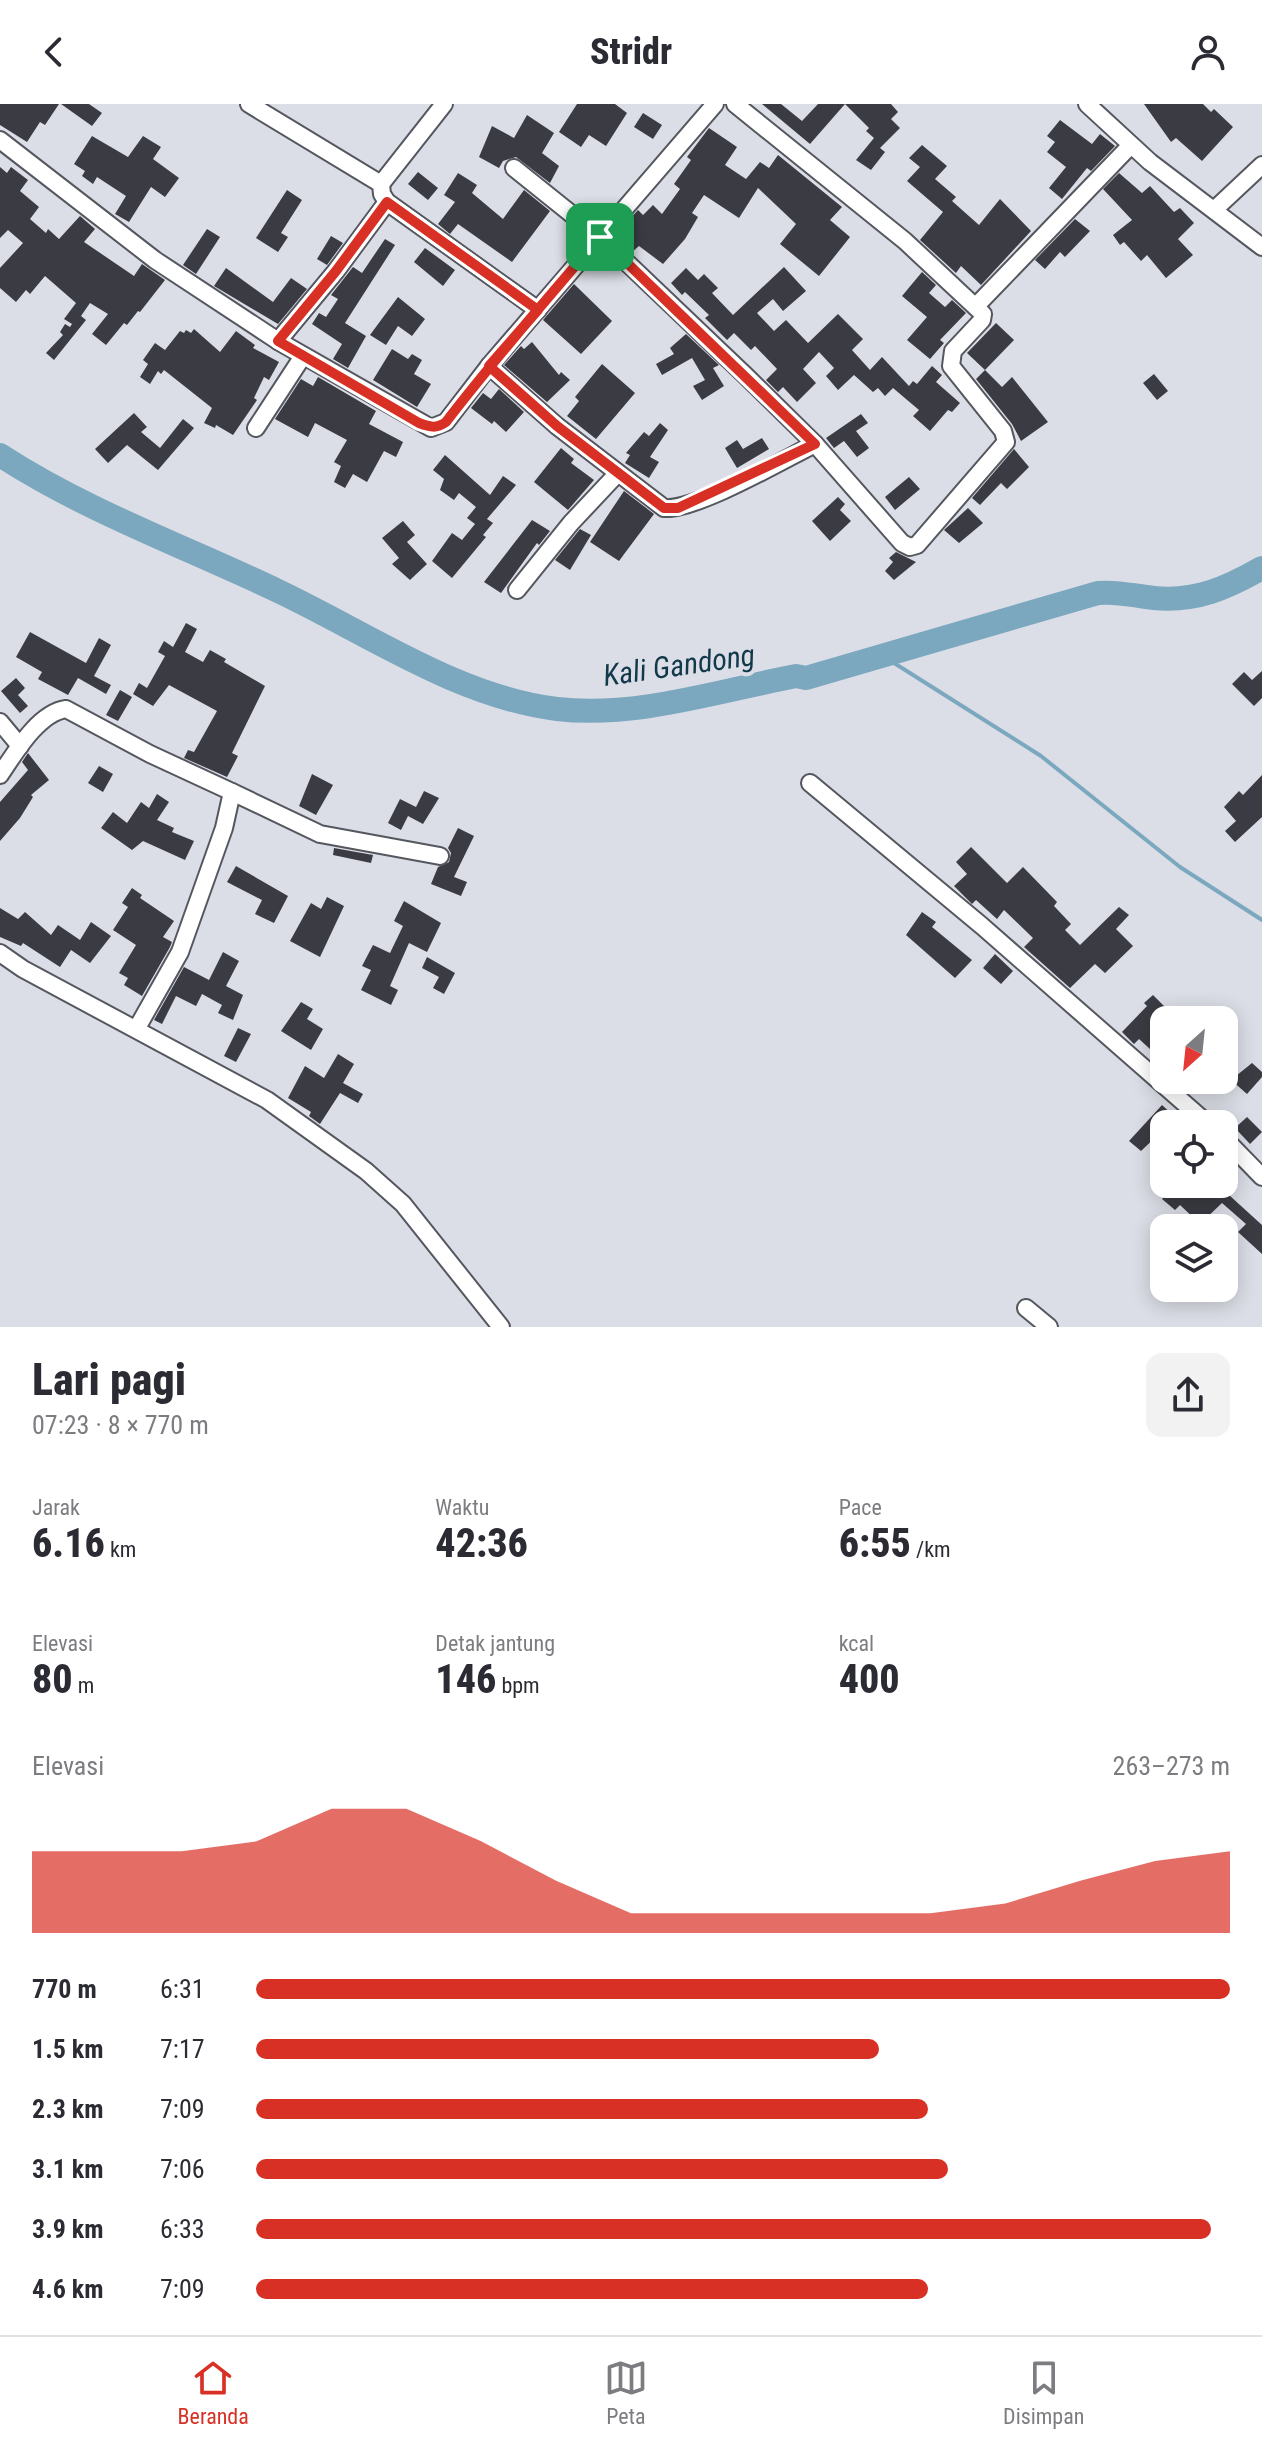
<!DOCTYPE html>
<html lang="id">
<head>
<meta charset="utf-8">
<style>
  body { margin:0; font-family:"Roboto Condensed",sans-serif; background:#f2f2f3; color:#2b2b33; height:100vh; display:flex; flex-direction:column; font-size:30px; white-space:nowrap }
  * { box-sizing:border-box; margin:0 }
  p { font-size:26px; color:#7c7c81 }
  .icon { flex:none; width:44px; height:44px; fill:none; stroke:currentColor; stroke-width:2; stroke-linecap:round; stroke-linejoin:round }
  .map { position:relative; height:1223px; overflow:hidden }
  .drawer { display:flex; flex-direction:column; background:#fff; flex:1 }
  .drawer>* { flex:none }
  .needle { width:52px; rotate:207deg }
  .buttons { position:absolute; left:1150px; top:902px; display:grid; gap:16px }
  .buttons a { display:grid; place-items:center; width:88px; height:88px; border-radius:16px; background:#fff; box-shadow:0 4px 20px #0003; font-size:40px }
  .pin { position:absolute; display:grid; place-items:center; width:68px; height:68px; color:#fff; margin:-34px; border-radius:16px; box-shadow:0 4px 12px #0006 }
  .round { display:grid; place-items:center; flex:none; width:84px; height:84px; border-radius:16px; background:#f2f2f3 }
  .head { display:flex; align-items:center; justify-content:space-between; height:136px; padding:0 32px }
  h1 { font-size:44px; font-weight:800; line-height:60px }
  .stats { display:grid; grid-template-columns:repeat(3,1fr); gap:12px; height:136px; padding:8px 32px }
  .stats div { display:grid; align-content:center }
  .stats b { font-size:40px; font-weight:800 }
  .stats small { font-size:22px; font-weight:400 }
  .stats p { font-size:22px }
  .chart { height:224px; padding:16px 32px }
  .chart p { display:flex; justify-content:space-between }
  .chart svg { width:100%; height:144px; margin-top:8px; fill:#d93025; opacity:.7 }
  ul { padding:0 32px; list-style:none; font-size:26px }
  li { display:grid; grid-template-columns:128px 96px 1fr; align-items:center; height:60px }
  li i { height:20px; border-radius:10px; background:#d93025 }
  header { display:flex; justify-content:space-between; align-items:center; height:104px; padding:0 32px; background:#fff; font-size:36px; font-weight:800 }
  .tabs { display:flex; justify-content:space-around; align-items:center; height:112px; border-top:2px solid #e1e1e2; background:#fff; font-size:22px; color:#7c7c81 }
  .tabs a { display:grid; justify-items:center; gap:4px }
  .tabs .selected { color:#d93025 }
  .map>svg:first-child { display:block }
</style>
</head>
<body>
<header><svg class="icon" aria-label="back" viewBox="0 0 24 24"><path d="M15 5l-7 7 7 7"/></svg>Stridr<svg class="icon" aria-label="person" viewBox="0 0 24 24"><circle cx="12" cy="8" r="4"/><path d="M4 21q1-7 8-7t8 7"/></svg></header>
<div class="map">
<svg width="1262" height="1223" viewBox="0 0 1262 1223">
  <rect width="100%" height="100%" fill="#dcdee7"/>
  <g fill="none" stroke-linecap="round" stroke-linejoin="round">
    <polyline stroke="#7ca8bf" stroke-width="4" points="883,552 1041,652 1180,763 1262,816"/>
    <path stroke="#7ca8bf" stroke-width="24" d="M0 351C86 407 186 443 278 487 367 529 458 593 557 605 636 614 718 587 796 572L806 574 1098 489C1118 487 1134 492 1154 494 1196 498 1227 484 1262 464"/>
  </g>
  <g fill="#3b3c43">
    <polygon points="0,0 59,0 45,21 40,18 27,38 0,21"/>
    <polygon points="61,0 89,0 102,9 92,22"/>
    <polygon points="577,0 615,0 627,9 606,42 589,31 581,43 559,28"/>
    <polygon points="762,0 781,0 802,17 818,0 891,0 898,8 891,15 900,24 880,44 885,48 871,66 856,56 874,34 866,27 869,24 845,0 810,40"/>
    <polygon points="1144,0 1203,0 1211,8 1214,5 1233,23 1202,57 1176,34 1171,38"/>
    <polygon points="643,9 662,21 653,35 634,23"/>
    <polygon points="527,11 554,29 542,49 559,62 550,79 516,53 503,57 499,64 479,53 492,22 514,34"/>
    <polygon points="1060,16 1092,40 1100,30 1115,42 1091,67 1087,64 1062,95 1049,84 1066,63 1047,48 1055,38 1047,32"/>
    <polygon points="709,24 737,43 725,61 746,75 760,58 769,64 778,51 842,103 830,116 850,133 819,172 780,140 796,120 758,84 739,114 704,91 692,109 698,113 685,135 663,160 639,142 632,148 615,132 638,106 643,111 653,101 662,110 680,85 674,80 691,56 687,53"/>
    <polygon points="92,32 128,53 143,32 161,43 153,55 179,74 165,93 151,83 129,118 115,110 126,92 97,73 93,80 82,72 85,67 74,60"/>
    <polygon points="922,41 947,62 935,75 956,93 952,97 979,121 1000,95 1031,127 981,181 961,162 956,169 920,136 943,108 907,77 920,63 909,54"/>
    <polygon points="0,63 7,69 11,63 28,76 20,87 39,103 30,115 46,129 48,125 59,135 80,112 95,125 84,138 134,172 142,160 165,176 140,208 138,207 127,221 124,219 106,241 92,230 108,210 90,199 81,212 86,216 54,256 46,249 63,231 60,228 65,220 70,223 72,220 64,215 76,199 45,172 30,190 26,186 16,198 0,184 0,164 23,139 8,126 0,134"/>
    <polygon points="418,68 438,84 428,96 408,80"/>
    <polygon points="458,69 477,81 472,89 503,115 524,86 550,107 512,158 458,120 450,130 438,120 455,98 444,91"/>
    <polygon points="1119,69 1142,89 1150,82 1174,108 1180,104 1194,119 1178,135 1193,151 1166,174 1147,151 1141,157 1124,138 1120,141 1113,131 1132,116 1103,85"/>
    <polygon points="287,86 302,96 281,129 288,133 278,148 256,134"/>
    <polygon points="1075,115 1090,127 1065,153 1060,148 1045,165 1035,156"/>
    <polygon points="207,125 220,133 196,170 183,161"/>
    <polygon points="331,132 343,139 327,161 317,155"/>
    <polygon points="385,135 395,141 345,219 366,232 348,264 333,255 342,240 312,220 319,209 326,213 338,195 331,191 353,163 362,169"/>
    <polygon points="425,144 455,166 443,182 414,158"/>
    <polygon points="784,163 806,187 783,207 773,195 757,209 774,227 786,216 808,239 838,210 863,235 852,246 870,266 882,253 909,282 913,277 917,280 932,262 942,271 936,278 960,299 952,308 948,306 930,327 913,312 919,306 893,284 885,292 878,284 873,288 854,271 838,286 826,272 834,264 819,248 803,265 816,279 797,298 783,283 778,288 766,276 777,265 755,242 751,246 734,229 727,236 705,214 709,211 685,188 682,191 671,179 686,164 698,176 704,170 718,184 712,189 733,211"/>
    <polygon points="226,164 273,198 291,174 307,185 278,220 214,182"/>
    <polygon points="922,168 936,181 929,189 945,203 952,196 966,209 940,236 944,239 930,255 907,236 927,213 902,192"/>
    <polygon points="574,180 612,217 581,250 543,216"/>
    <polygon points="398,193 425,215 412,232 398,222 386,241 370,231"/>
    <polygon points="996,219 1014,236 985,266 967,249"/>
    <polygon points="194,225 220,248 236,227 255,241 253,244 279,258 269,276 264,273 254,294 257,296 233,331 216,321 215,324 204,319 212,304 164,266 161,270 158,267 150,280 140,273 148,260 143,256 155,239 165,246 180,227 184,229 186,226 191,229"/>
    <polygon points="686,230 719,261 713,264 724,282 702,296 693,282 705,276 692,254 662,271 656,260 674,250 670,244"/>
    <polygon points="532,238 559,271 561,268 570,276 547,298 504,261 521,242 524,245"/>
    <polygon points="392,245 408,255 412,250 422,256 414,270 431,280 417,303 373,276"/>
    <polygon points="602,260 635,289 596,335 567,312 579,297 575,293"/>
    <polygon points="985,266 1002,283 1012,273 1048,318 1021,337 1012,320 976,275"/>
    <polygon points="1154,270 1168,287 1157,296 1143,279"/>
    <polygon points="318,273 376,307 369,320 403,338 396,353 384,347 367,378 353,370 345,384 334,378 341,362 334,358 347,336 315,319 308,333 275,315 301,275 313,282"/>
    <polygon points="499,285 524,308 506,328 494,317 492,320 471,304 483,289 491,295"/>
    <polygon points="134,309 147,323 141,328 160,344 183,315 194,324 158,366 127,341 108,359 95,345"/>
    <polygon points="861,310 868,319 856,327 869,344 857,353 844,337 834,344 826,334"/>
    <polygon points="660,319 668,326 650,353 659,358 649,374 625,359 630,351 626,349 644,328 649,332"/>
    <polygon points="762,334 769,345 737,364 725,344 737,336 743,345"/>
    <polygon points="561,344 574,355 571,359 594,376 568,406 534,378"/>
    <polygon points="1014,345 1029,363 1007,385 1001,379 980,401 972,394"/>
    <polygon points="445,351 490,391 503,372 516,381 487,415 493,419 483,431 486,433 452,474 432,457 452,429 462,436 475,420 467,414 476,403 459,389 454,396 440,386 444,375 433,366"/>
    <polygon points="909,373 920,385 895,406 885,393"/>
    <polygon points="624,387 654,410 619,457 590,438"/>
    <polygon points="838,393 845,400 840,406 851,417 830,437 812,417"/>
    <polygon points="968,404 983,419 959,439 944,426"/>
    <polygon points="532,416 550,427 539,441 537,439 501,489 484,478"/>
    <polygon points="403,417 415,431 407,438 427,460 410,476 392,460 399,454 382,434"/>
    <polygon points="580,425 591,431 570,466 555,456"/>
    <polygon points="896,448 916,458 894,476 885,467 893,458 889,454"/>
    <polygon points="186,519 197,525 185,548 203,558 210,546 226,555 224,558 265,582 232,649 238,652 227,673 184,654 188,646 194,648 217,607 169,581 153,602 133,590 139,579 147,584 165,552 158,548 164,537 173,543"/>
    <polygon points="30,528 86,559 99,534 111,541 94,572 111,581 106,590 78,574 68,591 38,575 42,568 16,553"/>
    <polygon points="1262,567 1262,594 1254,602 1232,580 1244,568 1252,576"/>
    <polygon points="16,574 25,584 18,591 28,602 20,609 1,587"/>
    <polygon points="120,586 132,593 118,617 106,611"/>
    <polygon points="28,649 49,676 31,691 33,693 20,714 0,737 0,698 28,666 22,658"/>
    <polygon points="99,662 113,670 103,688 88,679"/>
    <polygon points="312,670 333,681 316,711 299,702"/>
    <polygon points="1262,671 1262,713 1235,738 1225,727 1236,717 1224,703 1239,687 1243,691"/>
    <polygon points="424,687 439,694 423,720 408,712 401,726 388,719 400,695 416,703"/>
    <polygon points="157,690 169,698 157,716 174,724 172,728 194,737 185,756 143,737 132,746 101,724 113,708 127,719 141,698 149,704"/>
    <polygon points="458,724 474,732 454,773 467,778 461,792 431,780 438,763 449,758 451,749 448,744"/>
    <polygon points="971,743 1007,779 1023,763 1057,798 1054,802 1071,820 1065,826 1080,841 1119,803 1129,811 1116,825 1133,842 1105,869 1095,860 1070,884 1024,843 1033,834 1004,806 997,815 976,796 972,800 954,782 967,770 956,758"/>
    <polygon points="334,744 373,751 371,759 333,751"/>
    <polygon points="236,762 288,792 274,819 255,810 262,796 227,778"/>
    <polygon points="132,784 142,791 140,794 174,817 163,833 172,838 170,843 142,892 124,881 128,874 119,869 136,841 113,826 128,803 122,799"/>
    <polygon points="327,793 344,802 320,853 290,837 311,799 321,805"/>
    <polygon points="404,797 441,819 427,848 409,839 390,882 398,886 391,901 361,886 371,866 362,862 373,841 390,849 403,822 394,817"/>
    <polygon points="0,804 18,815 25,808 51,831 58,821 80,836 91,818 111,832 90,859 71,846 60,863 23,839 21,842 0,833"/>
    <polygon points="922,808 936,818 932,823 972,856 955,874 906,831"/>
    <polygon points="223,848 239,857 226,882 243,891 233,916 218,909 222,901 202,890 196,902 176,892 162,920 154,916 184,863 209,876"/>
    <polygon points="995,850 1013,867 1001,880 983,864"/>
    <polygon points="427,853 455,869 444,890 433,884 439,873 422,864"/>
    <polygon points="1153,891 1170,908 1153,926 1161,934 1150,945 1139,935 1134,940 1122,928 1147,902 1144,899"/>
    <polygon points="301,898 313,905 307,915 323,925 311,946 281,927"/>
    <polygon points="238,924 251,930 236,958 224,952"/>
    <polygon points="338,950 354,960 343,979 363,990 358,999 340,989 320,1020 309,1012 311,1008 288,994 305,962 324,974"/>
    <polygon points="1252,959 1262,968 1262,973 1247,990 1231,976"/>
    <polygon points="1162,1001 1175,1013 1164,1020 1164,1025 1141,1047 1129,1037"/>
    <polygon points="1247,1013 1262,1028 1250,1040 1235,1024"/>
    <polygon points="1176,1080 1238,1080 1229,1091 1262,1121 1262,1150 1238,1128 1246,1120 1222,1099 1200,1120 1180,1101 1175,1106 1162,1095"/>
  </g>
  <g fill="none" stroke-linecap="round" stroke-linejoin="round">
    <defs>
      <g id="minor">
        <polyline points="249,0 381,80 382,90 387,98 336,167 278,237"/>
        <polyline points="1087,0 1150,58 1262,143"/>
        <polyline points="0,36 155,156 278,237 431,324 446,318 489,262 715,0"/>
        <polyline points="514,64 600,133 746,272 815,340 902,439 910,443 917,441 1006,338 1003,327 951,262 953,247 982,216 983,210 905,137 735,0"/>
        <polyline points="381,80 444,0"/>
        <polyline points="387,98 538,206"/>
        <polyline points="1214,106 1262,61"/>
        <polyline points="977,201 1131,41"/>
        <path d="M489 262 557 322 664 404C695 407 783 356 815 340"/>
        <polyline points="256,324 303,252"/>
        <polyline points="517,486 571,419 617,370"/>
        <polyline points="0,618 20,642"/>
        <path d="M0 671C15 649 38 609 66 605L150 650 232 688 224 724 180 848 137 924"/>
        <polyline points="810,679 982,822 1208,1020"/>
        <polyline points="232,688 320,730 440,752"/>
        <polyline points="0,849 23,865 267,996 366,1067 403,1100 501,1223"/>
        <polyline points="1224,1034 1262,1073"/>
        <polyline points="1026,1204 1049,1223"/>
      </g>
    </defs>
    <use href="#minor" stroke="#55575f" stroke-width="20"/>
    <use href="#minor" stroke="#fff" stroke-width="16"/>
  </g>
  <g fill="none" stroke-linecap="round" stroke-linejoin="round">
    <defs>
      <path id="route" d="M600 133C548 194 495 254 446 318 436 325 430 323 419 319L278 237 336 167 387 98 538 206 489 262 557 322 664 404H678L815 340 600 133"/>
    </defs>
    <use href="#route" stroke="#fff" stroke-width="16"/>
    <use href="#route" stroke="#d93025" stroke-width="10"/>
  </g>
  <g text-anchor="middle" dominant-baseline="central" stroke-width="8" stroke-linejoin="round" paint-order="stroke">
    <g font-size="30" font-style="italic" fill="#12394a" stroke="#dcdee7">
      <text transform="translate(679 561) rotate(-8)">Kali Gandong</text>
    </g>
  </g>
</svg>
<div class="buttons">
<a><svg class="needle" viewBox="-14 -14 28 28"><path d="M0-13l5 13h-10z" fill="#e53935"/><path d="M0 13l5-13h-10z" fill="#7c7c81"/></svg></a>
<a><svg class="icon" aria-label="locate" viewBox="0 0 24 24"><circle cx="12" cy="12" r="6"/><path d="M12 2v4M12 18v4M2 12h4M18 12h4"/></svg></a>
<a><svg class="icon" aria-label="layers" viewBox="0 0 24 24"><path d="M12 4l9 5-9 5-9-5zM3 14l9 5 9-5"/></svg></a>
</div>
<div class="pin" style="left:600px;top:133px;background:#1e9e55"><svg class="icon" aria-label="arrive" viewBox="0 0 24 24"><path d="M6 21V4h12l-3 4 3 4H6"/></svg></div>
</div>
<section class="drawer">
<div class="head"><div><h1>Lari pagi</h1><p>07:23 · 8 × 770 m</p></div><a class="round"><svg class="icon" aria-label="share" viewBox="0 0 24 24"><path d="M12 15V3M7 8l5-5 5 5M5 13v7h14v-7"/></svg></a></div>
<div class="stats">
<div><p>Jarak</p><b>6.16<small> km</small></b></div>
<div><p>Waktu</p><b>42:36</b></div>
<div><p>Pace</p><b>6:55<small> /km</small></b></div>
</div>
<div class="stats">
<div><p>Elevasi</p><b>80<small> m</small></b></div>
<div><p>Detak jantung</p><b>146<small> bpm</small></b></div>
<div><p>kcal</p><b>400</b></div>
</div>
<div class="chart"><p><span>Elevasi</span>263–273 m</p>
<svg viewBox="0 0 160 44" preserveAspectRatio="none"><path d="M0 44V19L10 19L20 19L30 16L40 6L50 6L60 16L70 28L80 38L90 38L100 38L110 38L120 38L130 35L140 28L150 22L160 19V44z"/></svg>
</div>
<ul>
<li><b>770 m</b>6:31<i style="width:100%"></i></li>
<li><b>1.5 km</b>7:17<i style="width:64%"></i></li>
<li><b>2.3 km</b>7:09<i style="width:69%"></i></li>
<li><b>3.1 km</b>7:06<i style="width:71%"></i></li>
<li><b>3.9 km</b>6:33<i style="width:98%"></i></li>
<li><b>4.6 km</b>7:09<i style="width:69%"></i></li>
</ul>
</section>
<nav class="tabs">
<a class="selected"><svg class="icon" aria-label="home" viewBox="0 0 24 24"><path d="M3 11l9-7 9 7M6 9v11h12V9"/></svg>Beranda</a>
<a><svg class="icon" aria-label="map" viewBox="0 0 24 24"><path d="M3 6l6-2 6 2 6-2v14l-6 2-6-2-6 2zM9 4v14M15 6v14"/></svg>Peta</a>
<a><svg class="icon" aria-label="saved" viewBox="0 0 24 24"><path d="M7 4h10v16l-5-4-5 4z"/></svg>Disimpan</a>
</nav>
</body>
</html>
